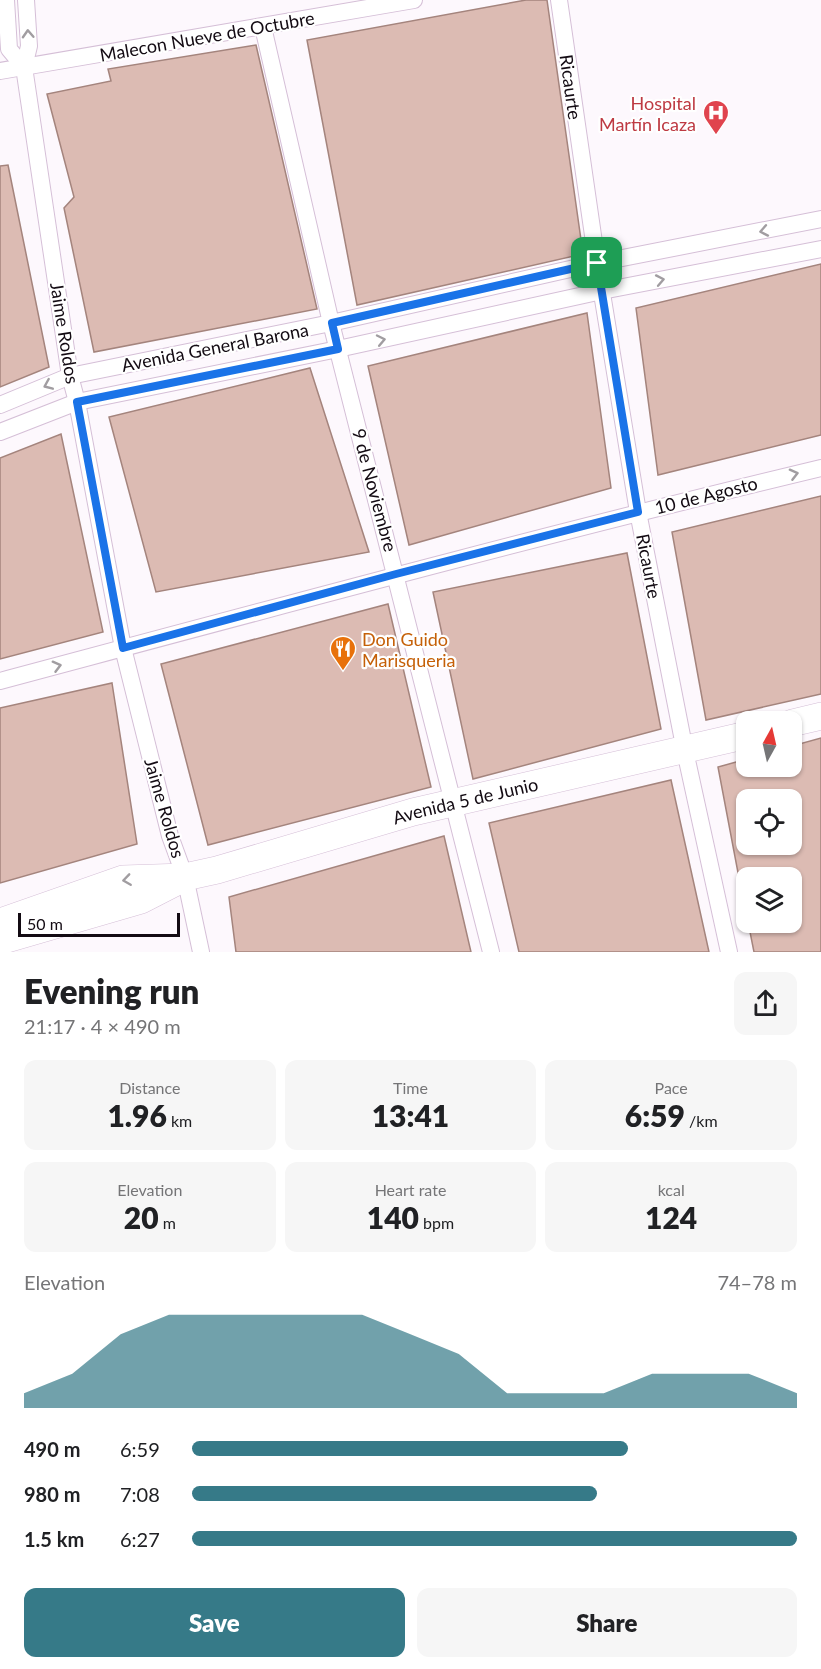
<!DOCTYPE html>
<html lang="en">
<head>
<meta charset="utf-8">
<style>
  body { margin:0; font-family:Lato,sans-serif; background:#f6f6f6; color:#202124; height:100vh; display:flex; flex-direction:column; font-size:22px; white-space:nowrap }
  * { box-sizing:border-box; margin:0 }
  p { font-size:20px; color:#757577 }
  .icon { flex:none; width:33px; height:33px; fill:none; stroke:currentColor; stroke-width:2; stroke-linecap:round; stroke-linejoin:round }
  .map { position:relative; height:952px; overflow:hidden }
  .panel { display:flex; flex-direction:column; background:#fff; flex:1 }
  .panel>* { flex:none }
  .needle { width:39px; rotate:8deg }
  .buttons { position:absolute; left:736px; top:711px; display:grid; gap:12px }
  .buttons a { display:grid; place-items:center; width:66px; height:66px; border-radius:12px; background:#fff; box-shadow:0 2px 4px #0004; font-size:30px }
  .scale { position:absolute; left:18px; bottom:15px; width:162px; box-sizing:border-box; padding-left:6px; border:3px solid #130b13; border-top:0; font-size:16px; line-height:21px; white-space:nowrap; color:#130b13; -webkit-text-stroke:4px #fff; paint-order:stroke }
  .pin { position:absolute; display:grid; place-items:center; width:51px; height:51px; color:#fff; margin:-26px; border-radius:12px; box-shadow:0 3px 9px #0006 }
  .round { display:grid; place-items:center; flex:none; width:63px; height:63px; border-radius:12px; background:#f6f6f6 }
  .overview { display:flex; align-items:center; justify-content:space-between; height:102px; padding:0 24px }
  h1 { font-size:33px; font-weight:800; line-height:45px }
  .metrics { display:grid; grid-template-columns:repeat(3,1fr); gap:9px; height:102px; padding:6px 24px }
  .metrics div { display:grid; align-content:center; border-radius:12px; background:#f6f6f6; text-align:center }
  .metrics b { font-size:30px; font-weight:800 }
  .metrics small { font-size:16px; font-weight:400 }
  .metrics p { font-size:16px }
  .chart { height:168px; padding:12px 24px }
  .chart p { display:flex; justify-content:space-between }
  .chart svg { width:100%; height:108px; margin-top:6px; fill:#367a88; opacity:.7 }
  .primary-button { display:flex; gap:12px; margin-top:auto; padding:12px 24px }
  .primary-button a { flex:1; height:69px; border-radius:12px; background:#367a88; color:#fff; font-size:24px; font-weight:800; line-height:69px; text-align:center }
  .primary-button a+a { background:#f6f6f6; color:#202124 }
  ul { padding:0 24px; list-style:none; font-size:20px }
  li { display:grid; grid-template-columns:96px 72px 1fr; align-items:center; height:45px }
  li i { height:15px; border-radius:8px; background:#367a88 }
  .map>svg:first-child { display:block }
</style>
</head>
<body>
<div class="map">
<svg width="821" height="952" viewBox="0 0 821 952">
  <rect width="100%" height="100%" fill="#fdf8fd"/>
  <g fill="#dcbbb3" stroke="#a4847d" stroke-width="1.5" fill-rule="evenodd">
    <polygon points="526,0 547,0 583,254 357,305 307,40"/>
    <polygon points="256,45 317,309 94,352 64,208 74,197 47,94 111,81 108,69"/>
    <polygon points="8,165 49,367 0,387 0,166"/>
    <polygon points="821,264 821,435 658,475 636,308"/>
    <polygon points="587,313 611,488 409,545 368,366"/>
    <polygon points="310,368 369,552 156,592 109,417"/>
    <polygon points="61,434 103,632 0,659 0,458"/>
    <polygon points="821,496 821,694 706,720 672,532"/>
    <polygon points="627,553 661,729 473,779 433,592"/>
    <polygon points="388,604 431,787 208,845 161,664"/>
    <polygon points="112,683 137,844 0,883 0,708"/>
    <path d="M821 738V952H754L748 922H792V878H739L718 767 747 759V766H792V746ZM747 800H792V844H747Z"/>
    <polygon points="671,780 709,952 519,952 489,823"/>
    <polygon points="444,836 471,952 236,952 229,897"/>
  </g>
  <g fill="none" stroke-linecap="round" stroke-linejoin="round">
    <defs>
      <g id="minor">
        <polyline points="6,0 9,49 24,67"/>
        <polyline points="26,0 29,46 24,67 70,376 77,402 123,648 170,836 185,877 201,952"/>
        <polyline points="559,0 597,263 638,512 685,751 729,952"/>
        <polyline points="263,27 331,323 491,952"/>
        <polyline points="0,71 414,0"/>
        <polyline points="0,405 70,376 331,323 597,263 821,219"/>
        <polyline points="0,432 77,402 338,349 602,291 821,249"/>
        <path d="M0 681C273 608 546 534 821 468"/>
      </g>
      <g id="primary">
        <polyline points="792,723 821,716"/>
        <path id="s1" d="M0 922 123 879 185 877 217 870 413 812 747 735"/>
        <polyline points="0,941 141,900 180,880"/>
      </g>
    </defs>
    <use href="#minor" stroke="#d5bfd7" stroke-width="18"/>
    <use href="#primary" stroke="#d5bfd7" stroke-width="28"/>
    <use href="#minor" stroke="#fff" stroke-width="16"/>
    <use href="#primary" stroke="#fff" stroke-width="27"/>
  </g>
  <defs><path id="oneway-chevron" d="M-2-3.5L2.5 0L-2 3.5" fill="none" stroke-width="1.6" stroke-linecap="round" stroke-linejoin="round" transform="scale(1.5)"/></defs>
  <g stroke="#a19da1">
    <use href="#oneway-chevron" transform="translate(28 34) rotate(-93)"/>
    <use href="#oneway-chevron" transform="translate(764 231) rotate(169)"/>
    <use href="#oneway-chevron" transform="translate(660 280) rotate(-11)"/>
    <use href="#oneway-chevron" transform="translate(381 340) rotate(-12)"/>
    <use href="#oneway-chevron" transform="translate(48 385) rotate(157)"/>
    <use href="#oneway-chevron" transform="translate(794 474) rotate(-14)"/>
    <use href="#oneway-chevron" transform="translate(57 666) rotate(-15)"/>
    <use href="#oneway-chevron" transform="translate(127 880) rotate(172)"/>
  </g>
  <g fill="none" stroke-linecap="round" stroke-linejoin="round">
    <defs>
      <polygon id="route" points="597,263 638,512 396,574 123,648 77,402 338,349 332,323"/>
    </defs>
    <use href="#route" stroke="#fff" stroke-width="12"/>
    <use href="#route" stroke="#1a73e8" stroke-width="8"/>
  </g>
  <defs>
    <symbol id="hospital-pin" viewBox="-11 -11 22 30"><path d="M0 17L-7.5 6A9.5 9.5 0 1 1 7.5 6Z" fill="#e0444e" stroke="#fff"/><path d="M-5-5h3v3.5h4V-5h3V5h-3V1.5h-4V5h-3Z" fill="#fff"/></symbol>
    <symbol id="restaurant-pin" viewBox="-11 -11 22 30"><path d="M0 17L-7.5 6A9.5 9.5 0 1 1 7.5 6Z" fill="#e8710a" stroke="#fff"/><path d="M-5-6h1v4h1v-4h1v4h1v-4h1v5L-1.5 .5V6h-2V.5L-5-1ZM5-6V6H3V1.5H1.5Q1.5-4 5-6Z" fill="#fff"/></symbol>
  </defs>
  <g fill-rule="evenodd">
    <use href="#hospital-pin" x="701" y="98" width="30" height="40"/>
    <use href="#restaurant-pin" x="328" y="634" width="30" height="40"/>
  </g>
  <g text-anchor="middle" dominant-baseline="central" stroke-width="4.5" stroke-linejoin="round" paint-order="stroke">
    <g font-size="18" fill="#130b13" stroke="#fff">
      <text transform="translate(207 36) rotate(-10)">Malecon Nueve de Octubre</text>
      <text transform="translate(571 87) rotate(82)">Ricaurte</text>
      <text transform="translate(65 333) rotate(81)">Jaime Roldos</text>
      <text transform="translate(215 347) rotate(-11)">Avenida General Barona</text>
      <text transform="translate(375 490) rotate(75)">9 de Noviembre</text>
      <text transform="translate(706 495) rotate(-14)">10 de Agosto</text>
      <text transform="translate(649 566) rotate(79)">Ricaurte</text>
      <text stroke="none"><textPath href="#s1" startOffset="483">Avenida 5 de Junio</textPath></text>
      <text transform="translate(165 808) rotate(74)">Jaime Roldos</text>
    </g>
    <g font-size="18" fill="#be3a42" stroke="#fff" text-anchor="end">
      <text x="696" y="103">Hospital<tspan x="696" dy="21">Martín Icaza</tspan></text>
    </g>
    <g font-size="18" fill="#c56008" stroke="#fff" text-anchor="start">
      <text x="362" y="639">Don Guido<tspan x="362" dy="21">Marisqueria</tspan></text>
    </g>
  </g>
</svg>
<div class="buttons">
<a><svg class="needle" viewBox="-14 -14 28 28"><path d="M0-13l5 13h-10z" fill="#e53935"/><path d="M0 13l5-13h-10z" fill="#757577"/></svg></a>
<a><svg class="icon" aria-label="locate" viewBox="0 0 24 24"><circle cx="12" cy="12" r="6"/><path d="M12 2v4M12 18v4M2 12h4M18 12h4"/></svg></a>
<a><svg class="icon" aria-label="layers" viewBox="0 0 24 24"><path d="M12 4l9 5-9 5-9-5zM3 14l9 5 9-5"/></svg></a>
</div>
<div class="scale">50 m</div>
<div class="pin" style="left:597px;top:263px;background:#1e9e55"><svg class="icon" aria-label="arrive" viewBox="0 0 24 24"><path d="M6 21V4h12l-3 4 3 4H6"/></svg></div>
</div>
<section class="panel">
<div class="overview"><div><h1>Evening run</h1><p>21:17 · 4 × 490 m</p></div><a class="round"><svg class="icon" aria-label="share" viewBox="0 0 24 24"><path d="M12 15V3M7 8l5-5 5 5M5 13v7h14v-7"/></svg></a></div>
<div class="metrics">
<div><p>Distance</p><b>1.96<small> km</small></b></div>
<div><p>Time</p><b>13:41</b></div>
<div><p>Pace</p><b>6:59<small> /km</small></b></div>
</div>
<div class="metrics">
<div><p>Elevation</p><b>20<small> m</small></b></div>
<div><p>Heart rate</p><b>140<small> bpm</small></b></div>
<div><p>kcal</p><b>124</b></div>
</div>
<div class="chart"><p><span>Elevation</span>74–78 m</p>
<svg viewBox="0 0 160 44" preserveAspectRatio="none"><path d="M0 44V38L10 30L20 14L30 6L40 6L50 6L60 6L70 6L80 14L90 22L100 38L110 38L120 38L130 30L140 30L150 30L160 38V44z"/></svg>
</div>
<ul>
<li><b>490 m</b>6:59<i style="width:72%"></i></li>
<li><b>980 m</b>7:08<i style="width:67%"></i></li>
<li><b>1.5 km</b>6:27<i style="width:100%"></i></li>
</ul>
<div class="primary-button"><a>Save</a><a>Share</a></div>
</section>
</body>
</html>
